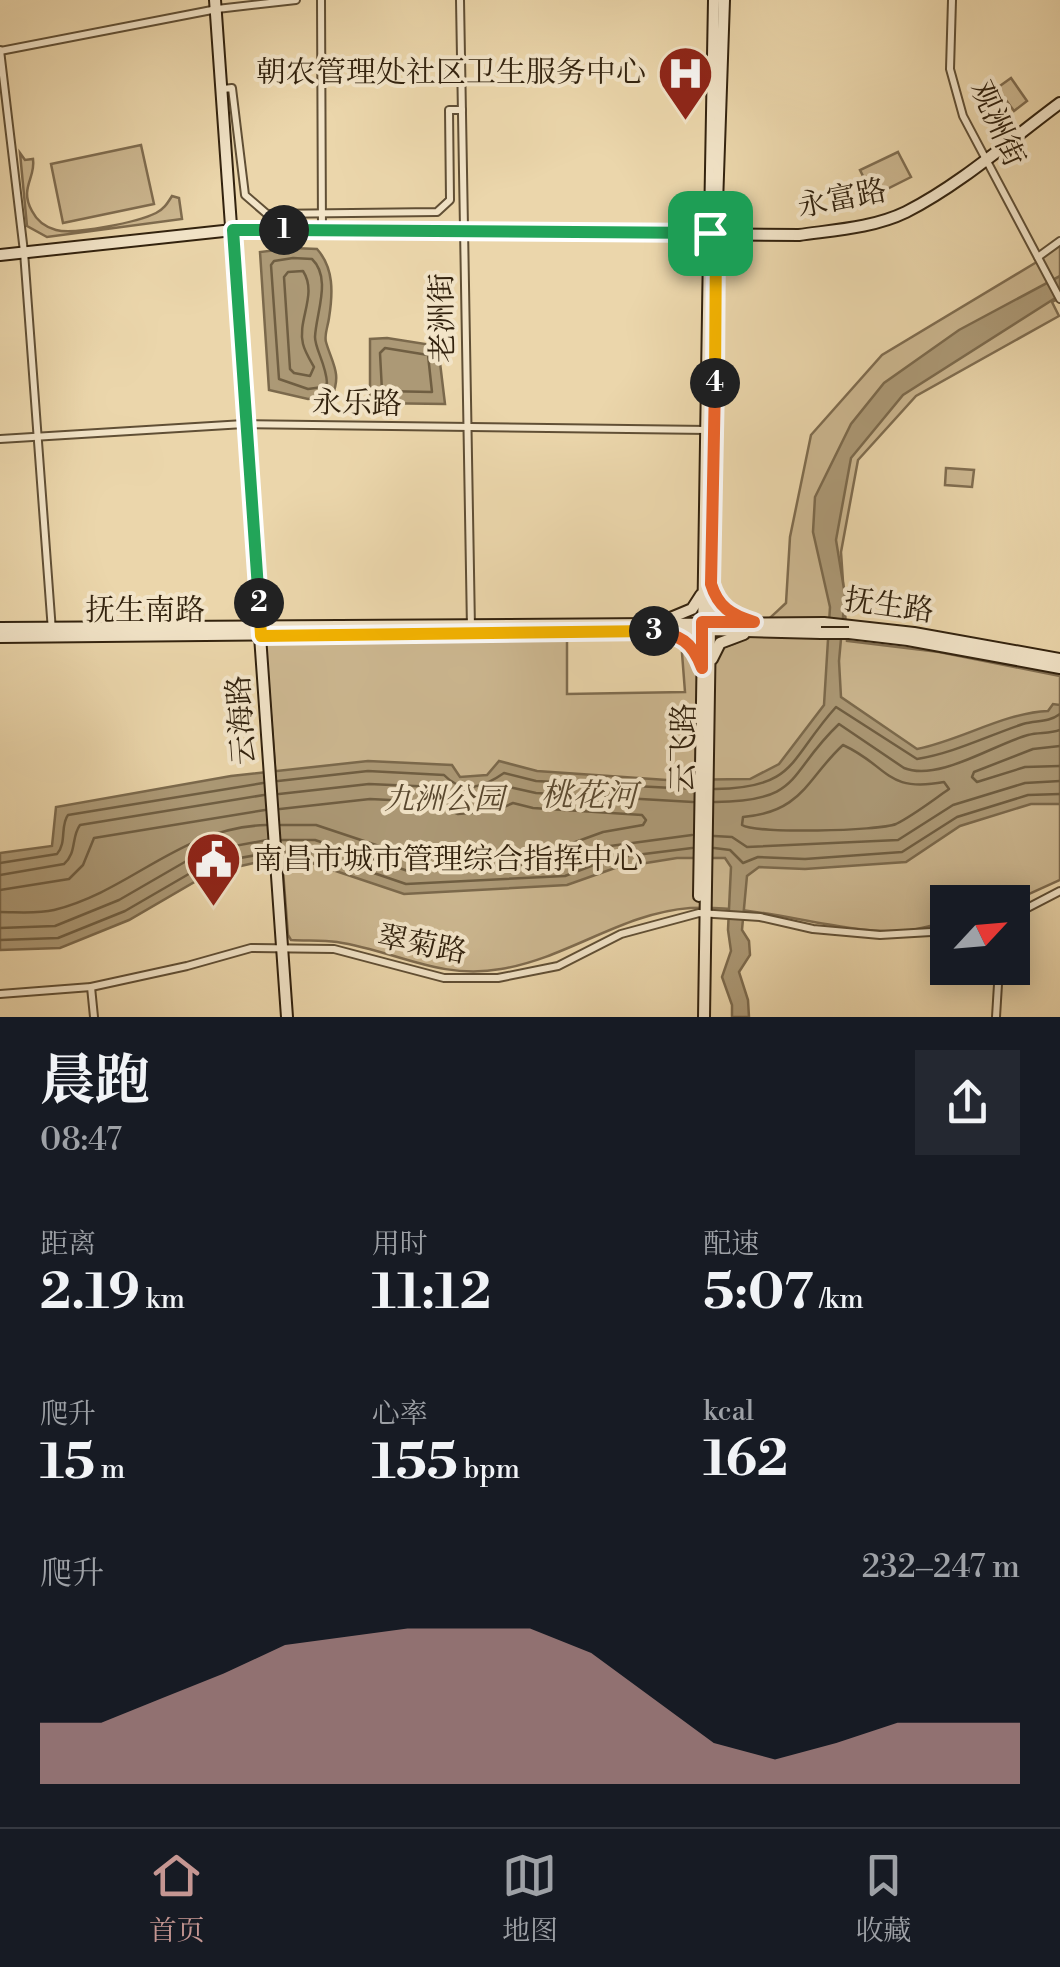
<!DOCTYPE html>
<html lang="zh">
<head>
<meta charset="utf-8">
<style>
  body { margin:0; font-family:"Libre Bodoni","Noto Serif SC",serif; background:#242831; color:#f1f3f6; height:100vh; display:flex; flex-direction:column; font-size:38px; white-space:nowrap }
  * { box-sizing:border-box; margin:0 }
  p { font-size:32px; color:#9ea1a6 }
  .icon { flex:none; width:55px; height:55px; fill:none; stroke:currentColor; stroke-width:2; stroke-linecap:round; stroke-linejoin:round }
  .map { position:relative; height:1017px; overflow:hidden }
  .details { display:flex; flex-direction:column; background:#171b24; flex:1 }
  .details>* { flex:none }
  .needle { width:65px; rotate:64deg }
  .buttons { position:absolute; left:930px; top:885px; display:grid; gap:20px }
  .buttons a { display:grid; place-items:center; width:100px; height:100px; border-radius:0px; background:#171b24; box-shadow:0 5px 25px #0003; font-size:50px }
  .pin { position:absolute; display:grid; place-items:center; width:85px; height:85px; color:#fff; margin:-42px; border-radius:20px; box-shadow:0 5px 15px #0006 }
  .km { position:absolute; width:50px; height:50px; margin:-25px; border-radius:50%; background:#222; color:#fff; font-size:28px; line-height:50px; text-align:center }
  .round { display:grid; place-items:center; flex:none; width:105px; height:105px; border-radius:0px; background:#242831 }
  .headline { display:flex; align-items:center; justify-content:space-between; height:170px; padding:0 40px }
  h1 { font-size:55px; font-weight:700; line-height:75px }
  .metrics { display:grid; grid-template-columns:repeat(3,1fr); gap:15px; height:170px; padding:10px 40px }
  .metrics div { display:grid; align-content:center }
  .metrics b { font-size:50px; font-weight:700 }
  .metrics small { font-size:28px; font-weight:400 }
  .metrics p { font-size:28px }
  .chart { height:280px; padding:20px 40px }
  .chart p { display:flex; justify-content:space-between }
  .chart svg { width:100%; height:180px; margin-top:10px; fill:#c59692; opacity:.7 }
  .tabs { display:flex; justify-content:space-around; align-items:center; height:140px; border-top:2px solid #363941; background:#171b24; font-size:28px; color:#9ea1a6 }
  .tabs a { display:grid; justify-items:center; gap:5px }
  .tabs .active { color:#c59692 }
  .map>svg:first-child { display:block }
</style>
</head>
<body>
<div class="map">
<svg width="1060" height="1017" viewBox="0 0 1060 1017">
  <rect width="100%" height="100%" fill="#ebd6ab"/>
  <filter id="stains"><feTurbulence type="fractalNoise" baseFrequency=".002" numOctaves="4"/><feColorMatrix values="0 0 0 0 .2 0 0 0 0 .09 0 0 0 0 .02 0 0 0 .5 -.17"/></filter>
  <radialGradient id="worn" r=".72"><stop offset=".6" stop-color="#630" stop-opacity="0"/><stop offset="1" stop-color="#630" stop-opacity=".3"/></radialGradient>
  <g fill="#ccb790" stroke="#7f6c4f" stroke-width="2.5">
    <polygon points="1011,78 1027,101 1014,111 997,88"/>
    <polygon points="141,145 154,204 63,223 51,164"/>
    <polygon points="898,152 911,177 873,196 860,170"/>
    <path d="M20 153 25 160 33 159C36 178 19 188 32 211 37 221 45 227 56 230 75 235 138 222 156 213 164 209 167 204 172 196L179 198 182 219 47 237 27 226Z"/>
    <path d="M1060 244V298L1052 302 1059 316 916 396 858 460 841 552 847 641 939 652 1060 676V880L1011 902H948L947 922C933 925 917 930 902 931 830 933 762 904 690 908 622 913 568 958 501 969 439 980 396 951 337 942 322 940 306 941 291 940L288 935 265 639 567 637V694L685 692 682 653C739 650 746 640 786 603L790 537 811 435 882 355 1035 263Z"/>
    <polygon points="946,468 974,470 972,487 945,485"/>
  </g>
  <g fill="#ac9976" stroke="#7b694c" stroke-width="2.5">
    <path d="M293 248 317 249C334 268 333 293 329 318 328 326 324 335 326 342 332 363 342 374 332 396L308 399 269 390 260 252Z"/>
    <path d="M1060 276V295L903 395 851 458 836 540 845 595 839 661 841 697 917 749C962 740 1003 713 1048 711L1053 704 1060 705V804H1031L960 826 906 862 805 869 759 867 747 876 742 930 749 941 750 955 739 972 748 1000 749 1017H732V1005L722 977 731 951 728 930 731 867 725 858H677L615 868 567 885 404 894 309 862 254 863 210 873 129 920 60 948 0 950V853L52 846 56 807 231 776 368 761 452 765 460 777 487 775 499 761 537 771 667 780 750 779 779 764 824 705 830 607 813 532 815 497 851 424 884 383 959 330Z"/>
    <polygon points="387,338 438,346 445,404 370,403 370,339"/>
  </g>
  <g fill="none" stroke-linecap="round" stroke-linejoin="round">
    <g stroke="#6f5e42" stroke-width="2.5">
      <path d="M293 258 312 259C332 278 316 313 315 337 315 349 326 364 327 383L323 387 308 389 279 379 271 265 274 261Z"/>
      <path d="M288 272 303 271C318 294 297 320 303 344 305 352 310 360 314 367L310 376 294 373 290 369 284 277Z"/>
      <polygon points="385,348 428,355 432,392 382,391 380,353"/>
      <path d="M843 745C889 766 885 793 944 782L949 789C933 800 914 815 896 824 879 831 756 834 742 825L743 817C803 812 807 778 843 745Z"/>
      <polyline points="1060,746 1033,749 974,772 972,777 977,782 1025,767 1060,766"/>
      <path d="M278 781 368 771 444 775C463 795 484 787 504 773L536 781 693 789"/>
      <path d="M715 789C797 788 789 759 836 707L917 759C954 753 987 736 1023 724 1036 720 1048 723 1060 714"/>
      <polyline points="279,794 369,784 437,787 449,797 461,799 491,797 509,787 536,793 693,802"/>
      <path d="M715 802C804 801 786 774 839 724L904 768C939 782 994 744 1028 735 1039 732 1049 734 1060 730"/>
      <polyline points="280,809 370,799 430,802 458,814 495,811 513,803 533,808 642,815 646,820 643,825 603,832 559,848 409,856 316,825 281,825"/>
      <polyline points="714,836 732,837 747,847 898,840 953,805 1025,783 1060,781"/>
      <polyline points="282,840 315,840 408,871 562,863 610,846 692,835"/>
      <polyline points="714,848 730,850 743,863 758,857 805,859 902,852 957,817 1028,795 1060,794"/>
      <polyline points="283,852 312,852 406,884 565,876 612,858 692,848"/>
      <path d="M0 863 57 854C67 843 60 825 68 815L263 783"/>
      <path d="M0 875 64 864C77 853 71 837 80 825L264 795"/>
      <polyline points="0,890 69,879 83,865 94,838 265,810"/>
      <path d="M0 912C17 912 37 914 54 910 133 890 179 828 266 825"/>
      <polyline points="0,928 55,926 119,900 202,852 267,840"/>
      <polyline points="0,940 58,938 125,911 206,864 268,853"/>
    </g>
    <defs>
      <g id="street">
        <polyline points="321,0 322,231"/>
        <polyline points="460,0 471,628"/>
        <polyline points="952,0 950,69 963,116 1060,299"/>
        <polyline points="0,50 24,252 52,631"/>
        <polyline points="0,51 217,9 296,0"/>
        <polyline points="223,89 232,88 245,195 267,214 437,212 450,200 449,110 462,110"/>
        <polyline points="1038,257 1060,241"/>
        <polyline points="0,439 244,424 708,430"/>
        <polyline points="1012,916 1060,891"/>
        <polyline points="91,987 94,1017"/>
        <polyline points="0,994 91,987 187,966 251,948 334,949 444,978 498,978 558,966 621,934 699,913 760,917 813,929 880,935 948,931"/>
        <polyline points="996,1017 999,968"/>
      </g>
      <g id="secondary">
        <polyline points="215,0 287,1017"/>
        <polyline points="710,226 714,0"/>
        <path d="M0 255 233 230 799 235C834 230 873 228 906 212 961 184 1010 140 1060 103"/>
        <polyline points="713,591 721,605 743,619"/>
        <polyline points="668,619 692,609 701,595"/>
        <polyline points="0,628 824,623 914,633 1060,659"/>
        <polyline points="849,633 908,640 1060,668"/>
        <polyline points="671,634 686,640 700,663"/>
        <polyline points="0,637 711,630 821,633"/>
        <polyline points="712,659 720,643 744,634"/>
        <polyline points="699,896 709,248"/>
        <polyline points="704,1017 716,233 724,0"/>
      </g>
    </defs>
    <use href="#street" stroke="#604f35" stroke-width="10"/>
    <use href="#secondary" stroke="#32220e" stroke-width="14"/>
    <use href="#street" stroke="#f2e4c8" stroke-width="6"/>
    <use href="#secondary" stroke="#f2e4c8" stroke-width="10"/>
    <defs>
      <polyline id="secondary-bridge" points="821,633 849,633"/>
    </defs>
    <use href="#secondary-bridge" stroke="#32220e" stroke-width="14" stroke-linecap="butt"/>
    <use href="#secondary-bridge" stroke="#f2e4c8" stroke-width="10"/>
  </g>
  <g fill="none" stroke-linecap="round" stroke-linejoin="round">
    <defs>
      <polyline id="split-1" points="284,230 710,233"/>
      <polyline id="split-2" points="259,603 233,230 284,230"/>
      <polyline id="split-3" points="259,603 261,636 654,631"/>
      <path id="split-4" d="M654 631C680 635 692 641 702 668V622H754C731 615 718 607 711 584L715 383"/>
      <polyline id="split-5" points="710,233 716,233 715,383"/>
    </defs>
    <use href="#split-1" stroke="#fff" stroke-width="20"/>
    <use href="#split-2" stroke="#fff" stroke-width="20"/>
    <use href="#split-3" stroke="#fff" stroke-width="20"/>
    <use href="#split-4" stroke="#fff" stroke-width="20"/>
    <use href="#split-5" stroke="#fff" stroke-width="20"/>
    <use href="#split-1" stroke="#22a559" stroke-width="12"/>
    <use href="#split-2" stroke="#22a559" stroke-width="12"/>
    <use href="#split-3" stroke="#f5b400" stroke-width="12"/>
    <use href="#split-4" stroke="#f0652b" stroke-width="12"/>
    <use href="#split-5" stroke="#f5b400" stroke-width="12"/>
  </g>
  <defs>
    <symbol id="hospital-pin" viewBox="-11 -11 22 30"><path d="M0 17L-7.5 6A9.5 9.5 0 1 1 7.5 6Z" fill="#8f2418" stroke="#f2e4c8"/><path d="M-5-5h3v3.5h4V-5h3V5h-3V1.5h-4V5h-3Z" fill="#fff"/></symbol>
    <symbol id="civic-pin" viewBox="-11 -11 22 30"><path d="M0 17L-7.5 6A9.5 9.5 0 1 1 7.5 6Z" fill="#8f2418" stroke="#f2e4c8"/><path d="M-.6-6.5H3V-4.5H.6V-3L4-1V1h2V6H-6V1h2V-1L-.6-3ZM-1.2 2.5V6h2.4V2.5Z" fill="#fff"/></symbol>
  </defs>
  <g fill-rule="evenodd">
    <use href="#hospital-pin" x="654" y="42" width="63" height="86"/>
    <use href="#civic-pin" x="182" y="828" width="63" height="86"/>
  </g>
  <g text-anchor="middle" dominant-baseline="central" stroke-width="8" stroke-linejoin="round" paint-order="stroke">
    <g font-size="30" fill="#32220e" stroke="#f2e4c8" text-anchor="end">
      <text x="646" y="73">朝农管理处社区卫生服务中心</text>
      <text x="253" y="860" text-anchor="start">南昌市城市管理综合指挥中心</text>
    </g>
    <g font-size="30" fill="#32220e" stroke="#f2e4c8">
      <text transform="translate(997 124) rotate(66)">观洲街</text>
      <text transform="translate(842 199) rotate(-11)">永富路</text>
      <text transform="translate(443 318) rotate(-91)">老洲街</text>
      <text transform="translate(357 404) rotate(1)">永乐路</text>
      <text transform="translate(889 606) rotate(8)">抚生路</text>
      <text x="145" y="611">抚生南路</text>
      <text transform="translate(242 720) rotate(-94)">云海路</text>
      <text transform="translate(684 748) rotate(-89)">云飞路</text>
      <text transform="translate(422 945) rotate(11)">翠菊路</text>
    </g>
    <g font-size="30" font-style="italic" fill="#58472e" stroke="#f2e4c8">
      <text x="444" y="800">九洲公园</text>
    </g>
    <g font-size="32" font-style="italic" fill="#5d4c32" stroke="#f2e4c8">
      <text transform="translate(589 796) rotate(1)">桃花河</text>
    </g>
  </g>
  <rect width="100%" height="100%" filter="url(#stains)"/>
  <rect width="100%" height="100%" fill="url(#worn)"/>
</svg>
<div class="buttons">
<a><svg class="needle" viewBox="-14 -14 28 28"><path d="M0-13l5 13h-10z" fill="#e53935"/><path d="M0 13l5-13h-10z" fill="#9ea1a6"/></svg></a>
</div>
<div class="pin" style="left:710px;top:233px;background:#1e9e55"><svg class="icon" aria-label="arrive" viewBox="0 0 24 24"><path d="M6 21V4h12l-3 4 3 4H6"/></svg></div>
<b class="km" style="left:284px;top:230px">1</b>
<b class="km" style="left:259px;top:603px">2</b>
<b class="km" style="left:654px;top:631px">3</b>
<b class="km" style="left:715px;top:383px">4</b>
</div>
<section class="details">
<div class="headline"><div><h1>晨跑</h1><p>08:47</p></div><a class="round"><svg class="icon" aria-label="share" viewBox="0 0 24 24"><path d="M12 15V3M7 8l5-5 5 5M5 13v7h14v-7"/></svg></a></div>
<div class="metrics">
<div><p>距离</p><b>2.19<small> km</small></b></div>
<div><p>用时</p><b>11:12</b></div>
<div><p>配速</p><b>5:07<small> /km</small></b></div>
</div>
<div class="metrics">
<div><p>爬升</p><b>15<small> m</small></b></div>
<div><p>心率</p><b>155<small> bpm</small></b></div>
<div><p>kcal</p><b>162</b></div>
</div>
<div class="chart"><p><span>爬升</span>232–247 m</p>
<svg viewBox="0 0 160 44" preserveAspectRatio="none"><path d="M0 44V29L10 29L20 23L30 17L40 10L50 8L60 6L70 6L80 6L90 12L100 23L110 34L120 38L130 34L140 29L150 29L160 29V44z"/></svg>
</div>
</section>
<nav class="tabs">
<a class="active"><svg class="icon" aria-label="home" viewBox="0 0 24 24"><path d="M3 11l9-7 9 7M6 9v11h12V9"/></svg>首页</a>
<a><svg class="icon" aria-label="map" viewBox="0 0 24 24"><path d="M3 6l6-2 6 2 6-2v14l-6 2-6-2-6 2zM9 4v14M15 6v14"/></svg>地图</a>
<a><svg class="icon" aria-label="saved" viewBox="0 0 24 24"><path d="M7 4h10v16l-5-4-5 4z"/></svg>收藏</a>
</nav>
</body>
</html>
